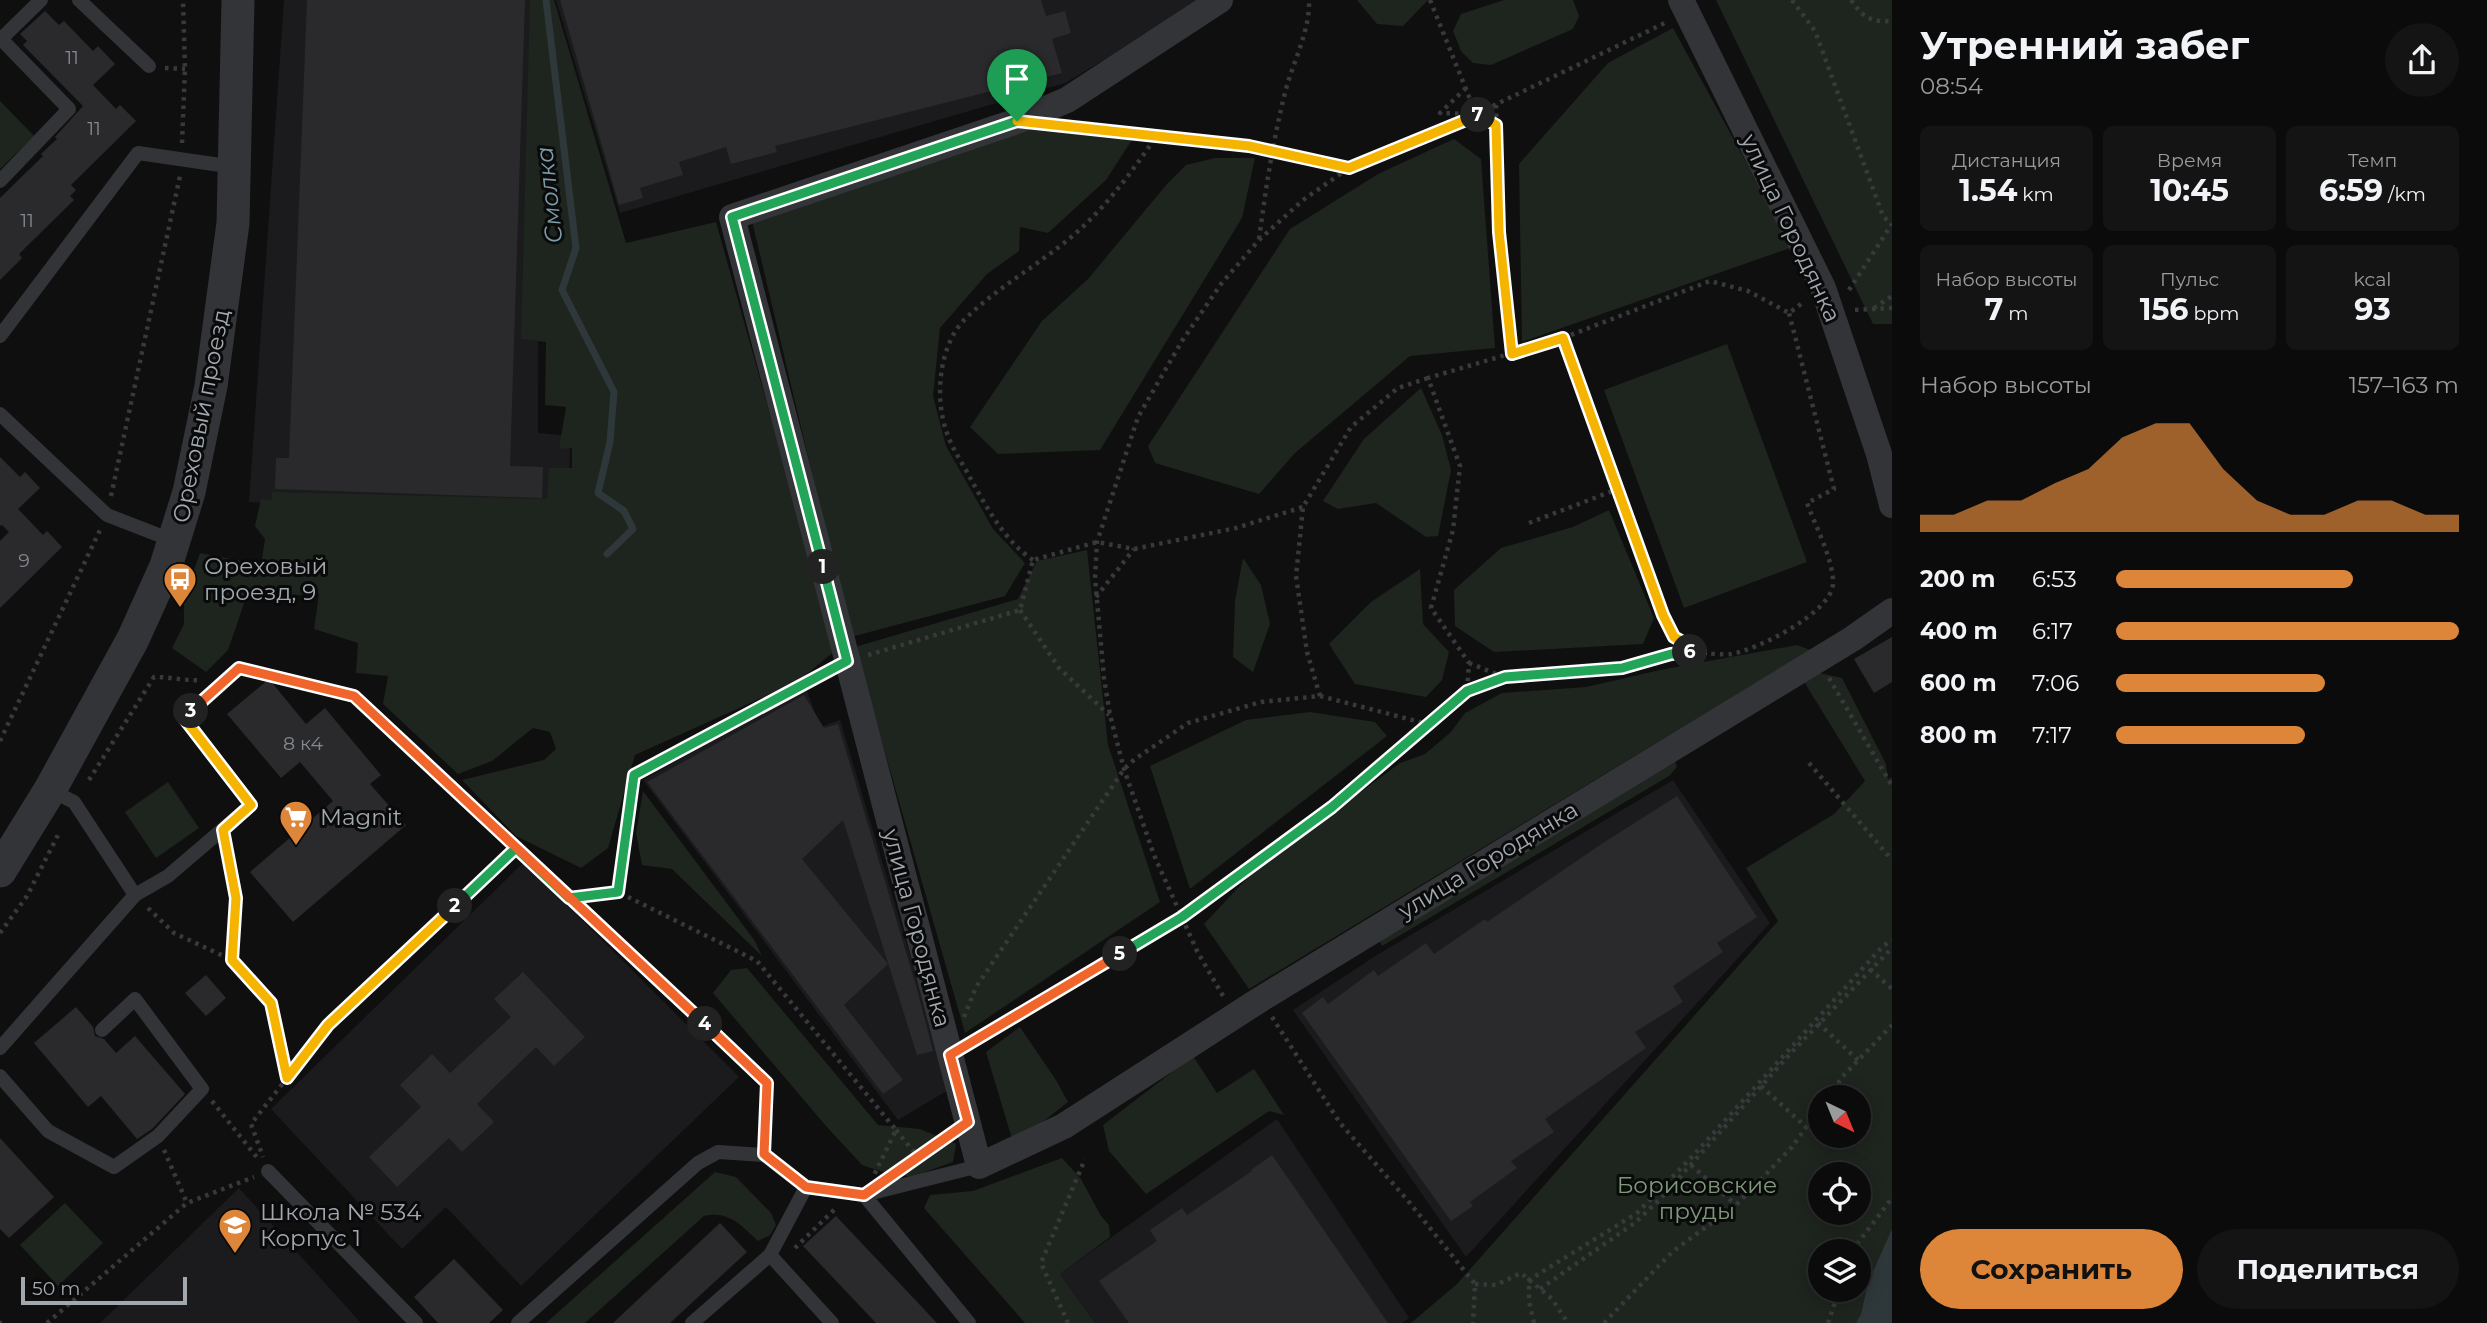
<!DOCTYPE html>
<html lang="ru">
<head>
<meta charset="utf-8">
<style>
  body { margin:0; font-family:Montserrat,sans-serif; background:#141415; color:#f1f3f6; height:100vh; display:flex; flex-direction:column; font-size:26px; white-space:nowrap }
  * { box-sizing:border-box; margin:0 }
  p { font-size:23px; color:#9a9b9d }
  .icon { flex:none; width:38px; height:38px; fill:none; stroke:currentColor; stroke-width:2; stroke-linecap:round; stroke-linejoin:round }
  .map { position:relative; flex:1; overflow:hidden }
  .drawer { display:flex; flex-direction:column; background:#0b0b0c; width:595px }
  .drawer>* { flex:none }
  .needle { width:46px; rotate:137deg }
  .buttons { position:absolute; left:1808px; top:1085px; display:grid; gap:14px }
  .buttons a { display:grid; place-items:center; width:63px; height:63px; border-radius:50%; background:#0b0b0c; box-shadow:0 4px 18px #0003,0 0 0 2px #2b2b2d; font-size:35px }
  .scale { position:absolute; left:21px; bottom:18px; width:166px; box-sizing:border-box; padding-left:7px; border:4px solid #a1a9af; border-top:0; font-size:19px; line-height:24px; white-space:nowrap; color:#a1a9af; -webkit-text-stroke:5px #0a0a0b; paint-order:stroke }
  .pin { position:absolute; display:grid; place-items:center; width:60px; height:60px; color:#fff; margin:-72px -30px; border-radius:50% 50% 50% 0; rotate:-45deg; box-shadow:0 0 7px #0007 }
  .pin .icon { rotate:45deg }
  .km { position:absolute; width:35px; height:35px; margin:-18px; border-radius:50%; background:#222; color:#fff; font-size:19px; line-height:35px; text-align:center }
  .round { display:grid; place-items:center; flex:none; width:74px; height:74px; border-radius:37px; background:#141415 }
  .head { display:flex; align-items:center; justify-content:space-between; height:119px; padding:0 28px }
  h1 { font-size:38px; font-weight:700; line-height:52px }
  .stats { display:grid; grid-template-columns:repeat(3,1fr); gap:10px; height:119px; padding:7px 28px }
  .stats div { display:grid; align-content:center; border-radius:10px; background:#141415; text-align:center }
  .stats b { font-size:30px; font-weight:700 }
  .stats small { font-size:19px; font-weight:400 }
  .stats p { font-size:19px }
  .chart { height:196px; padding:14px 28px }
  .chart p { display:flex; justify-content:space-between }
  .chart svg { width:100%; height:126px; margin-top:7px; fill:#dd863a; opacity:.7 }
  .primary-button { display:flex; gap:14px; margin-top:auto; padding:14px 28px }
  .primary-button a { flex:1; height:80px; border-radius:42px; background:#dd863a; color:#111; font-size:28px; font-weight:700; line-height:80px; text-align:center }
  .primary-button a+a { background:#141415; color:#f1f3f6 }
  ul { padding:0 28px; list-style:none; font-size:23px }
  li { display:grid; grid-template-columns:112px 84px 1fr; align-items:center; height:52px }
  li i { height:18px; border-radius:9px; background:#dd863a }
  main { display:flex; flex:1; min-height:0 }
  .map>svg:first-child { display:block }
</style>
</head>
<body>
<main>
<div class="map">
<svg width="1892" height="1323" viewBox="0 0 1892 1323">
  <rect width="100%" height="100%" fill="#0f0f10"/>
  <g fill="#1b1b1d">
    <polygon points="284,0 539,0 538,433 570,436 569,520 249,502"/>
    <polygon points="556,0 1197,0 1141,38 1065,83 620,213"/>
    <polygon points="806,688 820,727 840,720 950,1089 898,1120 643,780"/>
    <polygon points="1673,780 1770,923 1466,1257 1293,1010 1377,955"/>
    <polygon points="524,862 739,1077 521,1286 446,1207 402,1249 271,1109"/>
    <polygon points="1277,1119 1409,1318 1402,1323 1095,1323 1060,1274"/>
    <polygon points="239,1188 361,1323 100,1323"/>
  </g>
  <g fill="#1e241e" fill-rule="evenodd">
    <polygon points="530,0 554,0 626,243 716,222 836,650 797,682 635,755 608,848 581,868 516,836 462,780 544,760 556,749 550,732 533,728 492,761 458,774 383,704 388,676 356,673 358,643 314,629 319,594 246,598 228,650 206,672 172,648 184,624 184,598 200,553 261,565 265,539 255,526 261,499 272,500 272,492 547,499 549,468 572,468 572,448 559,449 566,407 545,405 546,342 521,339"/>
    <polygon points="1357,0 1428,0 1403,26 1377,24"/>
    <polygon points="1504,0 1573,0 1579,16 1573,29 1491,65 1473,63 1461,51 1453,31 1461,14"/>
    <polygon points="1716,0 1892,0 1892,324 1873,324"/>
    <polygon points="1673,28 1746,162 1790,248 1522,342 1519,164 1608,63"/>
    <polygon points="0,101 34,136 0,169"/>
    <polygon points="1057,121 1139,129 1106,180 1048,233 1020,227 1019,251 987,274 940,328 933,396 946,446 993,529 1025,563 1005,596 851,637 751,217"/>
    <polygon points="1454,139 1481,159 1495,348 1410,356 1295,453 1259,494 1155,463 1148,446 1290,229 1378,174"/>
    <polygon points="1215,158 1255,158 1242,218 1100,450 998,454 970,427 1042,321 1088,279 1167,184 1186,165"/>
    <polygon points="1727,344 1807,562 1684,608 1604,390"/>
    <polygon points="1421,388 1442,435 1451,470 1438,536 1426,537 1376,503 1338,509 1323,501 1364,439"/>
    <polygon points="1609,510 1654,618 1643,644 1494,652 1455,626 1454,590 1501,548 1573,527"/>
    <polygon points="1087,550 1108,745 1160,902 965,1033 855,647 1018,599 1037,561"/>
    <polygon points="1243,558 1261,585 1270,624 1253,672 1233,657 1235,601"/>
    <polygon points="1420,569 1423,624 1449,652 1442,680 1426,697 1355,684 1329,644 1371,602"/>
    <polygon points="1797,645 1810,650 1249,989 1204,924 1252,873 1400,763 1425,754 1451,732 1465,713 1502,693 1586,687 1660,670"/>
    <path d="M1815 672 1842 678 1886 764 1888 779 1892 777V1323H1411L1457 1284 1778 921 1746 868 1834 814 1865 781 1803 680ZM1820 1097H1858V1136H1820ZM1820 1174H1858V1213H1820ZM1820 1251H1858V1290H1820Z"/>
    <polygon points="1310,712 1375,722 1387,736 1190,889 1150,766 1246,720"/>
    <polygon points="1674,758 1677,767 1669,776 1382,946 1378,938"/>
    <polygon points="168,782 199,828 156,858 125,812"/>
    <polygon points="643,791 755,941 762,956 672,869 642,865 636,833"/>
    <polygon points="747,968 878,1125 920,1129 956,1144 953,1162 911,1177 883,1172 862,1165 826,1126 713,993 731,970"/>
    <polygon points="1020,1027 1056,1080 1068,1102 1040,1124 1012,1139 986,1052"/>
    <polygon points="1193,1056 1217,1093 1254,1069 1284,1115 1269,1111 1146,1194 1109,1151 1103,1125"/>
    <polygon points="1062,1158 1081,1179 1101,1216 1109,1225 1110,1237 1060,1274 1095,1323 1025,1323 924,1208 930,1195 973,1191"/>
    <path d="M715 1172 736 1177 771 1213 776 1225 770 1235 758 1241C741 1225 728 1210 704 1216L585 1323H546Z"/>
    <polygon points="65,1203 103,1243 58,1286 20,1245"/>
  </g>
  <polygon fill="#2e383b" points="1892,1229 1892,1323 1856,1323 1861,1314 1868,1283"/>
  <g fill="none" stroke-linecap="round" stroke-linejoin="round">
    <polyline stroke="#2e383b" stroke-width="7" points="546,0 576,248 562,290 614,392 610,442 598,493 624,511 633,529 607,554"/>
  </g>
  <g fill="#2a2a2c">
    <polygon points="307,0 525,0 510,466 543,467 542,498 275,489 276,458 289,458"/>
    <polygon points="560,0 1041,0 1046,16 1065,11 1071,33 1052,39 1062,73 775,146 777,152 731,164 726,147 679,162 683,175 640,188 643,198 619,205"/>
    <polygon points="45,11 59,25 64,21 93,51 98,46 115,64 93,85 116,109 120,105 136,121 71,185 76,190 70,196 74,200 19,254 22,258 0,280 0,198 43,156 41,154 57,139 55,137 83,106 23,45 27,41 20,34"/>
    <polygon points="0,457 20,477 25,472 40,488 18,509 43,535 47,531 62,547 0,608 0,541 9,532 2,525 0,526"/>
    <polygon points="1892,637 1892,682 1874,693 1854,659"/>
    <polygon points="269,679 306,724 325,708 381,775 370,784 406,825 293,922 250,872 333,801 300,762 281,778 227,714"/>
    <polygon points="804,695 824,728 838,724 917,989 933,1051 917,1055 843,820 802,859 888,964 844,1005 903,1080 883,1094 647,782"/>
    <polygon points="1677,796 1757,917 1717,943 1723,952 1673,986 1683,1002 1635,1032 1646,1048 1545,1119 1554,1132 1511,1161 1517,1168 1470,1202 1473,1206 1451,1221 1302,1013 1323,997 1328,1004 1374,970 1378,976 1426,943 1434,954 1485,919 1487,922 1603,843"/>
    <polygon points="523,972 585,1037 554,1066 536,1047 477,1104 494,1122 462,1152 449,1138 397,1187 369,1157 421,1107 400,1085 432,1054 450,1073 511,1017 494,999"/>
    <polygon points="206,975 226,998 206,1016 185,993"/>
    <polygon points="76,1007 93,1027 95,1036 104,1039 116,1053 135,1036 185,1094 152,1129 137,1139 101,1096 88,1107 34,1043"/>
    <polygon points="0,1138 54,1197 9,1238 0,1229"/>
    <polygon points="1272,1155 1388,1323 1129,1323 1099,1281 1157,1241 1150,1230 1182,1208 1187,1215 1252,1171 1251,1170"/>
    <polygon points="836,1216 937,1323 876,1323 803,1246"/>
    <polygon points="720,1223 747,1252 670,1323 613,1323"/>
    <polygon points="454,1259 503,1310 489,1323 438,1323 414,1297"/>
  </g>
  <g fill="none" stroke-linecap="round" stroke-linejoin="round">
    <g stroke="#37393b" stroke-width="4.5" stroke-dasharray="3.5 5" stroke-linecap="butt">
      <polyline points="1430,0 1476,114"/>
      <polyline points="1792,0 1815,31 1883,216 1892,225"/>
      <path d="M1851 0C1864 18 1869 22 1892 21"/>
      <polyline points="165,68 185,69"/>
      <polyline points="1466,88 1440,113 1476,114 1496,125"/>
      <polyline points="1496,105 1499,232 1512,354"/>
      <polyline points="1067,127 1249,146 1349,168"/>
      <polyline points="182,143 185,69 183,0"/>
      <path d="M1259 239C1266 188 1273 139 1286 89 1294 60 1310 30 1309 0"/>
      <polyline points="1849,290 1892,224"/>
      <polyline points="1874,308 1892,296"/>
      <polyline points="1855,310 1892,308"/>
      <polyline points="1563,338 1710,281 1748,291 1789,313 1805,301"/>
      <polyline points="111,496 180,176"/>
      <polyline points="1529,523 1618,489"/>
      <path d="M1033 560C1004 541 984 503 967 472 957 455 947 439 943 419 936 388 941 343 965 319 994 290 1038 265 1070 238 1105 209 1130 174 1156 137"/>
      <polyline points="1096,597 1134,549"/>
      <polyline points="1020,610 1059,668 1109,715"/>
      <polyline points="868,655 1020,610 1033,560 1097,542 1134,549 1236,528 1303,507"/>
      <polyline points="1469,663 1504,677"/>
      <polyline points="253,672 354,697 767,1082 764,1140"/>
      <polyline points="1829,678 1892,786"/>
      <polyline points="1467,691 1505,677 1622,669 1671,654 1699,652"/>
      <polyline points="1320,696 1428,724"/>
      <polyline points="0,741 100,530"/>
      <polyline points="1809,763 1892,860"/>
      <path d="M89 780 154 677C171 677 185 681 201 680"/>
      <polyline points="227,848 236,898 232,960 270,1003 287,1078 251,1124 263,1157"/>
      <polyline points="618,892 634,775 827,672"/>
      <polyline points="570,898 618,892 757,961 896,1130 873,1177"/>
      <polyline points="148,908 174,933 232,960"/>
      <polyline points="0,933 27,896 59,833"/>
      <polyline points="1870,969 1892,989"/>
      <polyline points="1223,996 1197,951 1154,855 1124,769 1110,715 1104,678 1095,578 1097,542 1138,417 1182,341 1221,284 1259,240 1303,200 1349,168 1476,114 1667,22"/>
      <polyline points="964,1017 976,987 1124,769 1135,759 1188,723 1261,702 1320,696 1307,652 1296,576 1303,507 1351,427 1398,388 1428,378"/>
      <polyline points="1272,1017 1340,1123 1409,1202 1475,1284 1473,1323"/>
      <polyline points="1818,1023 1858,1060"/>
      <path d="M970 1043 1182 917 1332 807 1467 691 1469 663 1431 608 1453 530 1460 466 1428 378 1563 338 1663 615C1672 632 1680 645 1699 651 1707 654 1723 655 1731 654 1757 650 1831 613 1833 584 1834 561 1815 525 1807 503L1834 489 1789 313"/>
      <polyline points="288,1078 328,1025 516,848"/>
      <polyline points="1761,1086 1806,1127"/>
      <polyline points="1828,1097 1844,1075 1892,1025"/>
      <polyline points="212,1101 259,1160"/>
      <polyline points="896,1130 918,1157"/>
      <polyline points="164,1150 187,1203"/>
      <polyline points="907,1164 949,1135"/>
      <polyline points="1691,1165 1736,1205"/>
      <polyline points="795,1248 836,1208"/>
      <polyline points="1852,1251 1892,1198"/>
      <polyline points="1475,1284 1496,1285 1521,1273 1552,1299 1568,1323"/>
      <polyline points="1540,1289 1636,1222 1661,1198 1790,1054 1892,948"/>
      <polyline points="0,1323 2,1323"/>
      <polyline points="47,1323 187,1203 254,1177"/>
      <polyline points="1068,1323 1041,1263 1085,1159"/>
      <polyline points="1534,1323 1529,1301 1529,1280 1637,1213 1690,1159 1883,946 1892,940"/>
      <polyline points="1604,1323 1672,1252 1736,1205 1792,1147 1820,1108"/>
      <polyline points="1828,1323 1839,1290"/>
    </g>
    <g stroke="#323437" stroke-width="14">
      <polyline points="79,0 149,66"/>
      <polyline points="0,181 69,109 1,39 41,0"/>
      <polyline points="0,336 138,153 234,167"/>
      <polyline points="0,414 107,515 174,541"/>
      <polyline points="50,790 74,802 135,895 168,876 251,805 184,718 239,668"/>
      <polyline points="0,1048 135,895"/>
      <polyline points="0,1076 48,1131 114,1167 158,1136 202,1089 135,999 102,1030"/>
      <polyline points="268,1171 416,1323"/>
      <polyline points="770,1255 832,1323"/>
      <polyline points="518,1323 698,1163 718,1152 764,1155 806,1187 864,1195"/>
      <polyline points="692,1323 770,1255 806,1187"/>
      <polyline points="969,1323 864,1195 979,1166"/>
    </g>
    <g stroke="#323437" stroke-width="26">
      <polyline points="1220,0 1067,100 1017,121 732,217 979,1166 1064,1126 1261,999 1852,639 1892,611"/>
      <polyline points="1681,0 1823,288 1879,454 1892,505"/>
    </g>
    <polyline stroke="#323437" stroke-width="33" points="0,871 50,790 133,639 166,566 189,492 211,386 233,223 238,0"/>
  </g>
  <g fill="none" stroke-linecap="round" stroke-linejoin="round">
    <defs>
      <polyline id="split-1" points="823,567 732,217 1017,121"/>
      <polyline id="split-2" points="455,906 516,848 569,898 618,892 634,775 847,661 823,567"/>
      <polyline id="split-3" points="191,711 184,718 251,805 223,830 236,898 232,960 271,1003 287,1078 328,1025 455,906"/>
      <polyline id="split-4" points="191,711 239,668 354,696 705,1024"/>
      <polyline id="split-5" points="705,1024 767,1083 764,1154 806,1187 864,1195 968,1122 950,1055 1120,954"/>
      <polyline id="split-6" points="1120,954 1182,917 1332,807 1467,691 1505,677 1622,668 1671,654 1690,652"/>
      <polyline id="split-7" points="1478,115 1496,125 1499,232 1512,354 1563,338 1663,615 1674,637 1700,652 1690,652"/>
      <polyline id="split-8" points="1017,121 1249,146 1349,168 1478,115"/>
    </defs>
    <use href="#split-1" stroke="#fff" stroke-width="14"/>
    <use href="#split-2" stroke="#fff" stroke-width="14"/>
    <use href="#split-3" stroke="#fff" stroke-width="14"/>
    <use href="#split-4" stroke="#fff" stroke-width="14"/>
    <use href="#split-5" stroke="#fff" stroke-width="14"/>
    <use href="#split-6" stroke="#fff" stroke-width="14"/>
    <use href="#split-7" stroke="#fff" stroke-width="14"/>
    <use href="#split-8" stroke="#fff" stroke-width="14"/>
    <use href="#split-1" stroke="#22a559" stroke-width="9"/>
    <use href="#split-2" stroke="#22a559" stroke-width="9"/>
    <use href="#split-3" stroke="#f5b400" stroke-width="9"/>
    <use href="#split-4" stroke="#f0652b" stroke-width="9"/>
    <use href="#split-5" stroke="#f0652b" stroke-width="9"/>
    <use href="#split-6" stroke="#22a559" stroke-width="9"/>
    <use href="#split-7" stroke="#f5b400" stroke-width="9"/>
    <use href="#split-8" stroke="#f5b400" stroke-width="9"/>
  </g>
  <defs>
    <symbol id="bus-pin" viewBox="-11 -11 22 30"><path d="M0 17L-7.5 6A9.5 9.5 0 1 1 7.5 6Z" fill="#dd863a" stroke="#0a0a0b"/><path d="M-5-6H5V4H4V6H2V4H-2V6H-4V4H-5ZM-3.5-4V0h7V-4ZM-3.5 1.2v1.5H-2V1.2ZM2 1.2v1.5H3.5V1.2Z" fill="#fff"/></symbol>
    <symbol id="supermarket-pin" viewBox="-11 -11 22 30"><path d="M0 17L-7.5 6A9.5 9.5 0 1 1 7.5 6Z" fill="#dd863a" stroke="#0a0a0b"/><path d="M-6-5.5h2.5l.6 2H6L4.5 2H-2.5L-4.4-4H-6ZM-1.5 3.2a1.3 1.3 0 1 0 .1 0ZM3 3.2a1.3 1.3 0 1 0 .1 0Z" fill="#fff"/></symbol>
    <symbol id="school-pin" viewBox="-11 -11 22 30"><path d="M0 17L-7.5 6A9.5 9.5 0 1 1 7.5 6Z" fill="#dd863a" stroke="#0a0a0b"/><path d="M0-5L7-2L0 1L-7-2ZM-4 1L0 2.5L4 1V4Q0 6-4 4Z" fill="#fff"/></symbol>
  </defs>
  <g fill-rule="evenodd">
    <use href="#bus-pin" x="161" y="560" width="38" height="52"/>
    <use href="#supermarket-pin" x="277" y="798" width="38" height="52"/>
    <use href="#school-pin" x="216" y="1206" width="38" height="52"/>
  </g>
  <g text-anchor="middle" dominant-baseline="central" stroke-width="6" stroke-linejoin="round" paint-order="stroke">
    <g font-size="19" fill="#83898e">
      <text x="72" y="57">11</text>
      <text x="94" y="128">11</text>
      <text x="27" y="220">11</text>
      <text x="24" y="560">9</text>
      <text x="303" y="743">8 к4</text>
    </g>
    <g font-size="23" fill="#a1a9af" stroke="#0a0a0b">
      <text transform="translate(1791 228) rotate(65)">улица Городянка</text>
      <text transform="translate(201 416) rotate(-79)">Ореховый проезд</text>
      <text transform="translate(1488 860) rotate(-31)">улица Городянка</text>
      <text transform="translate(917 928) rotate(75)">улица Городянка</text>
    </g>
    <g font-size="23" fill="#a1a9af" stroke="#0a0a0b" text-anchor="start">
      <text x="204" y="566">Ореховый<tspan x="204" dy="26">проезд, 9</tspan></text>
      <text x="320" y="817">Magnit</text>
      <text x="260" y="1212">Школа № 534<tspan x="260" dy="26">Корпус 1</tspan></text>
    </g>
    <g font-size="23" fill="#7e997a" stroke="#0a0a0b">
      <text x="1697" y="1185">Борисовские<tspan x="1697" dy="26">пруды</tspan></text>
    </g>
    <g font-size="24" font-style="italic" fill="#7b9ca8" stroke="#0a0a0b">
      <text transform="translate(549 195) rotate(-96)">Смолка</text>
    </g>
  </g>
</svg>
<div class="buttons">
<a><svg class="needle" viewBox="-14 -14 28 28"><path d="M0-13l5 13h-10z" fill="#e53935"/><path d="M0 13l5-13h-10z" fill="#9a9b9d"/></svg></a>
<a><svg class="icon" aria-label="locate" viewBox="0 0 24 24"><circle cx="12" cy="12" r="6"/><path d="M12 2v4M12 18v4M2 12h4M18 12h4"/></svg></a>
<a><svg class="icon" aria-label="layers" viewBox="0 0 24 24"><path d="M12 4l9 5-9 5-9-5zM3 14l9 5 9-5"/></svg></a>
</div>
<div class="scale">50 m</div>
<div class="pin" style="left:1017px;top:121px;background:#1e9e55"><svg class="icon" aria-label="arrive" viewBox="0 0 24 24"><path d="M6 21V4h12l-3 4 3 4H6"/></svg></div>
<b class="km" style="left:823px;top:567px">1</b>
<b class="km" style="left:455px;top:906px">2</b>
<b class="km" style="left:191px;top:711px">3</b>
<b class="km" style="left:705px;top:1024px">4</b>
<b class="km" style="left:1120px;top:954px">5</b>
<b class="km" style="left:1690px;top:652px">6</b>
<b class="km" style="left:1478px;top:115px">7</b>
</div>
<section class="drawer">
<div class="head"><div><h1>Утренний забег</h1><p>08:54</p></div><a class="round"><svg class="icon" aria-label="share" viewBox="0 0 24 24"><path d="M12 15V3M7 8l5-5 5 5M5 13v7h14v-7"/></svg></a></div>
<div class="stats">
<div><p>Дистанция</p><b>1.54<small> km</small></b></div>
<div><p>Время</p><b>10:45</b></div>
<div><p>Темп</p><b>6:59<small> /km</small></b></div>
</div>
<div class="stats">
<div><p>Набор высоты</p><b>7<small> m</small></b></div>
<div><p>Пульс</p><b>156<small> bpm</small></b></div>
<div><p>kcal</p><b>93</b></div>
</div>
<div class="chart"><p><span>Набор высоты</span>157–163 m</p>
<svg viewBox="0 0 160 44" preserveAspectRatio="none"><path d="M0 44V38L10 38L20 33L30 33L40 27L50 22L60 11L70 6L80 6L90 22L100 33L110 38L120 38L130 33L140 33L150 38L160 38V44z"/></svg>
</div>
<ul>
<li><b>200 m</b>6:53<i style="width:69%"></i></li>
<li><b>400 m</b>6:17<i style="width:100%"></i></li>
<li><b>600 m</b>7:06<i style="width:61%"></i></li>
<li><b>800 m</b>7:17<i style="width:55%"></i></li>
</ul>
<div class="primary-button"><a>Сохранить</a><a>Поделиться</a></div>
</section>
</main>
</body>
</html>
